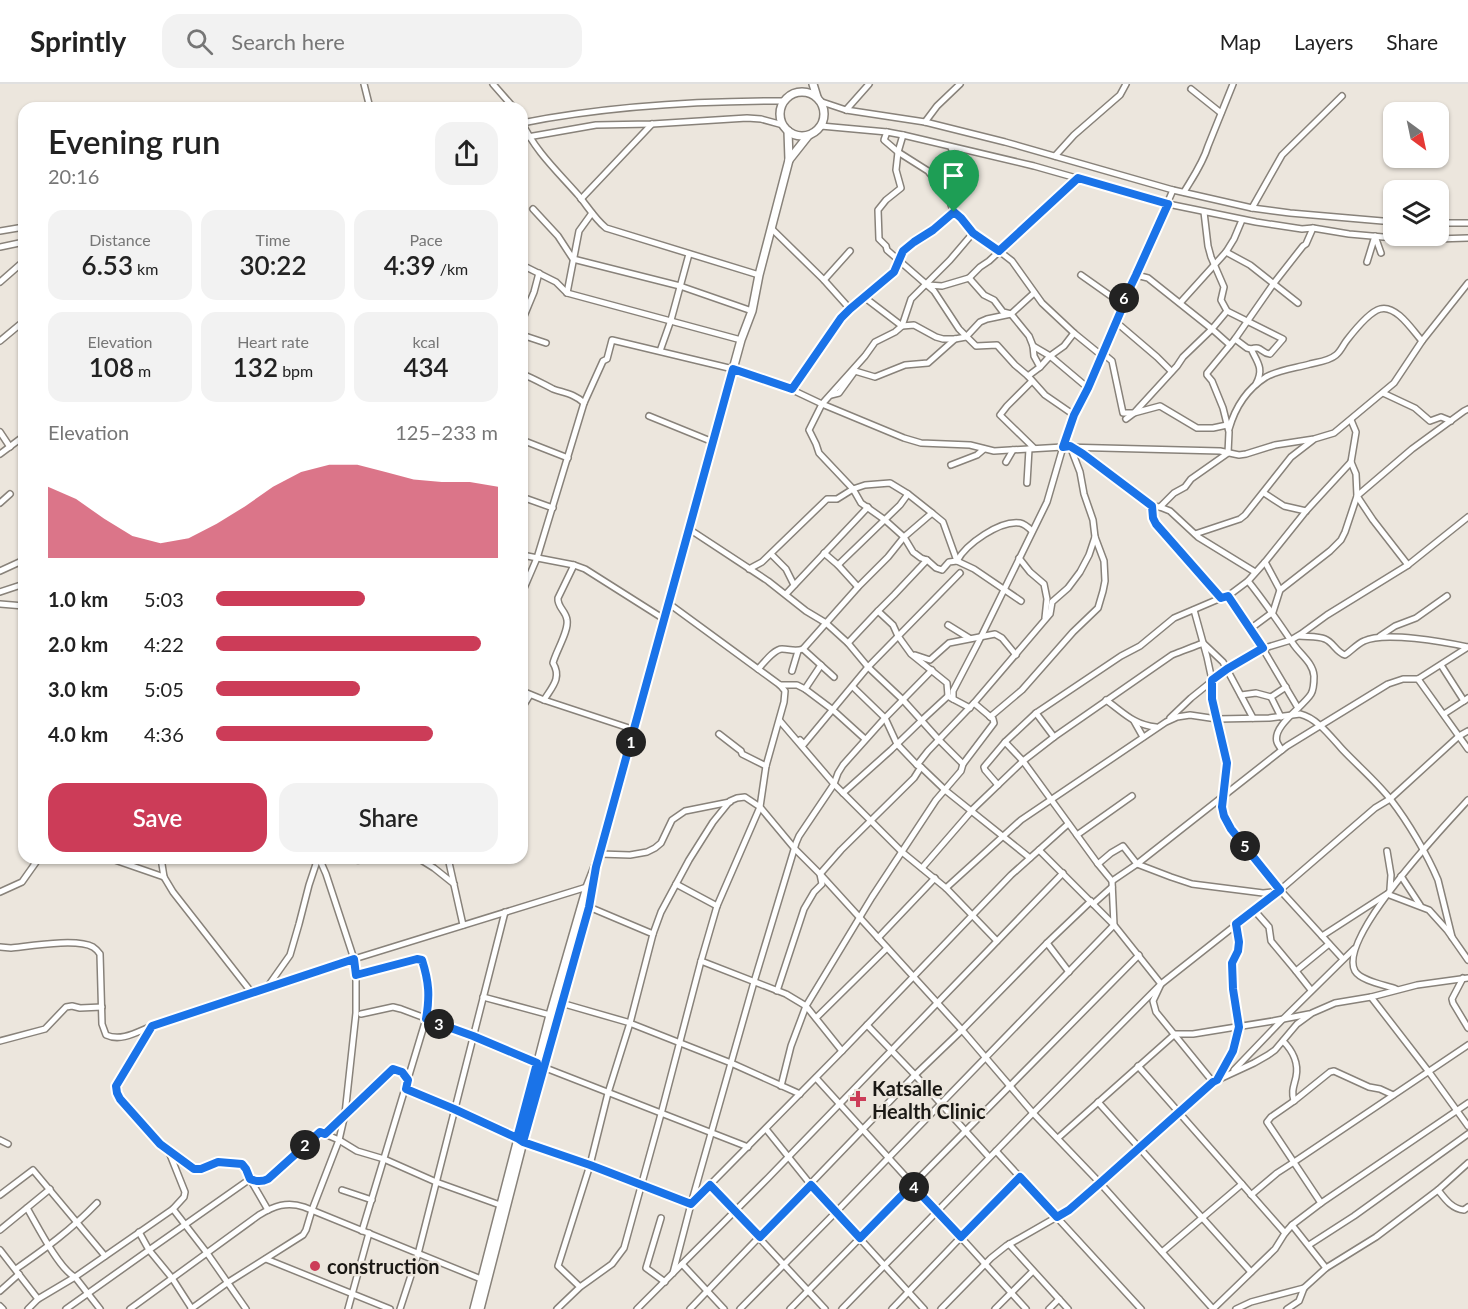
<!DOCTYPE html>
<html lang="en">
<head>
<meta charset="utf-8">
<style>
  body { margin:0; font-family:Lato,sans-serif; background:#f2f2f2; color:#222; height:100vh; display:flex; flex-direction:column; font-size:22px; white-space:nowrap }
  * { box-sizing:border-box; margin:0 }
  p { font-size:20px; color:#767676 }
  .icon { flex:none; width:33px; height:33px; fill:none; stroke:currentColor; stroke-width:2; stroke-linecap:round; stroke-linejoin:round }
  .map { position:relative; flex:1; overflow:hidden }
  .details { position:absolute; left:18px; top:18px; width:510px; height:762px; display:flex; flex-direction:column; background:#fff; border-radius:18px; box-shadow:0 2px 4px #0004 }
  .details>* { flex:none }
  .needle { width:39px; rotate:147deg }
  .fabs { position:absolute; left:1383px; top:18px; display:grid; gap:12px }
  .fabs a { display:grid; place-items:center; width:66px; height:66px; border-radius:12px; background:#fff; box-shadow:0 2px 4px #0004; font-size:30px }
  .pin { position:absolute; display:grid; place-items:center; width:51px; height:51px; color:#fff; margin:-62px -26px; border-radius:50% 50% 50% 0; rotate:-45deg; box-shadow:0 0 6px #0007 }
  .pin .icon { rotate:45deg }
  .km { position:absolute; width:30px; height:30px; margin:-15px; border-radius:50%; background:#222; color:#fff; font-size:16px; line-height:30px; text-align:center }
  .round { display:grid; place-items:center; flex:none; width:63px; height:63px; border-radius:18px; background:#f2f2f2 }
  .overview { display:flex; align-items:center; justify-content:space-between; height:102px; padding:0 30px }
  h1 { font-size:33px; font-weight:600; line-height:45px }
  .stats { display:grid; grid-template-columns:repeat(3,1fr); gap:9px; height:102px; padding:6px 30px }
  .stats div { display:grid; align-content:center; border-radius:15px; background:#f2f2f2; text-align:center }
  .stats b { font-size:26px; font-weight:600 }
  .stats small { font-size:16px; font-weight:400 }
  .stats p { font-size:16px }
  .chart { height:168px; padding:12px 30px }
  .chart p { display:flex; justify-content:space-between }
  .chart svg { width:100%; height:108px; margin-top:6px; fill:#cc3c58; opacity:.7 }
  .primary-button { display:flex; gap:12px; margin-top:auto; padding:12px 30px }
  .primary-button a { flex:1; height:69px; border-radius:18px; background:#cc3c58; color:#fff; font-size:24px; font-weight:600; line-height:69px; text-align:center }
  .primary-button a+a { background:#f2f2f2; color:#222 }
  ul { padding:0 30px; list-style:none; font-size:20px }
  li { display:grid; grid-template-columns:96px 72px 1fr; align-items:center; height:45px }
  li i { height:15px; border-radius:8px; background:#cc3c58 }
  header { display:flex; align-items:center; gap:36px; box-sizing:border-box; height:84px; padding:0 30px; background:#fff; border-bottom:2px solid #e0e0e0 }
  header strong { font-size:28px }
  nav { display:flex; gap:33px; margin-inline-start:auto; font-size:21px }
  .search { width:420px; height:54px; background:#f2f2f2; display:flex; align-items:center; gap:15px; box-sizing:border-box; padding:0 21px; border-radius:18px; color:#767676; font-size:22px }
  .map>svg:first-child { display:block }
</style>
</head>
<body>
<header>
<strong>Sprintly</strong>
<div class="search"><svg class="icon" aria-label="search" viewBox="0 0 24 24"><circle cx="10" cy="10" r="6"/><path d="M15 15l6 6"/></svg>Search here</div>
<nav><a>Map</a><a>Layers</a><a>Share</a></nav>
</header>
<div class="map">
<svg width="1468" height="1225" viewBox="0 0 1468 1225">
  <rect width="100%" height="100%" fill="#ece6dd"/>
  <g fill="none" stroke-linecap="round" stroke-linejoin="round">
    <defs>
      <g id="minor">
        <polyline points="364,0 370,24"/>
        <polyline points="493,0 514,24"/>
        <polyline points="1191,5 1221,29"/>
        <polyline points="822,18 846,26 925,38 1005,58 1173,106 1252,124 1290,129 1394,138"/>
        <polyline points="846,26 869,0"/>
        <path d="M522 38C534 66 559 89 579 112 588 123 595 135 606 144L759 191"/>
        <polyline points="925,38 937,22 960,0"/>
        <path d="M522 39C608 22 696 17 783 17"/>
        <polyline points="821,42 887,48 903,51 1034,82 1168,120 1256,138 1302,145 1313,144 1349,150 1383,153 1436,155 1468,154"/>
        <polyline points="887,48 884,56 898,68 928,87 952,118"/>
        <polyline points="903,51 898,68 896,86 901,104 886,116 878,126 879,155 886,162 887,166 934,207 959,245 976,262 997,261 1015,281 1028,292 1045,311 1074,331"/>
        <polyline points="522,54 596,41 652,40 747,34 761,35 783,41"/>
        <polyline points="951,63 963,104 952,118 951,121 954,128 961,134 973,149 994,163 1012,177 1042,219 1074,249"/>
        <polyline points="1055,72 1074,51 1120,11 1126,0"/>
        <path d="M1184 108C1193 93 1203 79 1208 62L1233 0"/>
        <polyline points="581,115 652,40"/>
        <polyline points="1252,124 1282,71 1342,12"/>
        <polyline points="533,125 558,152 573,175 680,202 752,227"/>
        <path d="M1204 128 1208 162 1211 173 1224 203 1221 216 1227 227 1283 255 1270 270C1260 269 1262 261 1251 265"/>
        <polyline points="1438,139 1468,139"/>
        <polyline points="772,145 824,196 850,225"/>
        <polyline points="0,147 24,143"/>
        <path d="M973 149 950 176 911 215 902 242 895 248 875 258 865 272 822 320 809 346 816 360 819 369 853 405 861 419 885 436 904 453 913 468 921 474 927 476 936 484 942 486 949 478 957 477C966 460 1000 436 1020 439 1025 440 1029 444 1032 447"/>
        <polyline points="0,163 24,158"/>
        <polyline points="1226,168 1250,181 1298,219"/>
        <polyline points="1367,178 1375,152 1381,169"/>
        <polyline points="522,181 556,198 567,209 741,256"/>
        <polyline points="1081,191 1115,215 1124,215"/>
        <polyline points="969,194 980,183 989,177 1078,94"/>
        <polyline points="824,196 850,167"/>
        <polyline points="0,198 24,177"/>
        <polyline points="928,201 942,202 969,194 984,211 994,216 1003,228 1011,230 1029,252 1033,262 1034,272 1040,283 1028,292"/>
        <polyline points="567,209 579,147 592,129"/>
        <polyline points="864,213 902,242 914,241 936,253 943,255 955,255 966,253 980,238 987,235 1011,230 1034,209"/>
        <polyline points="1180,219 1226,168 1234,155 1242,136"/>
        <polyline points="1227,227 1212,245 1230,261"/>
        <polyline points="522,237 534,208 539,189"/>
        <polyline points="1116,238 1157,273 1171,287"/>
        <polyline points="522,251 546,259"/>
        <path d="M1235 255 1247 264 1251 265C1258 279 1264 285 1256 300"/>
        <polyline points="0,257 24,237"/>
        <polyline points="1033,262 1050,272 1064,262 1074,249 1101,271"/>
        <polyline points="660,267 671,236 689,170"/>
        <polyline points="1101,272 1106,272 1112,277 1123,329 1134,329 1160,322 1197,344 1213,344 1227,341"/>
        <polyline points="1040,283 1050,272 1088,304"/>
        <path d="M522 290C533 294 543 300 553 305 564 309 575 310 584 319"/>
        <polyline points="1032,297 1007,322 1000,331 1034,364"/>
        <polyline points="792,305 841,234 850,225 894,188 903,167 914,158 933,146 954,128"/>
        <polyline points="1383,309 1415,324 1430,337 1441,333 1451,337"/>
        <polyline points="831,311 839,309 855,287 875,293 905,281 928,279 955,255"/>
        <polyline points="649,332 713,358"/>
        <polyline points="1126,335 1134,329 1177,282 1183,273 1212,245 1148,194 1136,191"/>
        <path d="M1229 345C1235 324 1247 305 1266 293 1278 286 1296 284 1310 280 1318 278 1329 277 1336 271 1341 267 1343 261 1347 256 1354 247 1369 228 1380 225 1396 220 1413 247 1422 257"/>
        <polyline points="0,348 10,363"/>
        <polyline points="522,356 568,374"/>
        <polyline points="1071,363 1114,392 1152,422 1160,423 1170,427 1198,453 1255,488"/>
        <polyline points="0,370 24,352"/>
        <polyline points="1006,378 1013,366"/>
        <polyline points="1351,378 1356,390 1357,412 1373,436 1408,481"/>
        <polyline points="951,381 977,371 984,365"/>
        <polyline points="1027,399 1029,365"/>
        <polyline points="1264,409 1284,422 1306,427"/>
        <polyline points="522,413 553,424"/>
        <polyline points="0,419 10,410"/>
        <polyline points="1152,422 1153,434 1156,440 1221,514"/>
        <polyline points="1160,423 1174,409 1185,403 1191,395 1228,369 1229,348 1223,324 1212,297 1207,291 1207,289 1235,255 1274,199 1303,162 1306,160 1313,144"/>
        <polyline points="932,429 943,438 957,477 974,485 1021,517"/>
        <polyline points="689,445 768,497 806,527 826,539 848,559 868,583 903,616 939,656 963,680"/>
        <polyline points="1195,450 1240,435 1245,431 1291,373 1313,356"/>
        <polyline points="824,469 838,481 858,503"/>
        <polyline points="771,470 786,485 794,501"/>
        <polyline points="522,471 574,481 585,485 664,535"/>
        <polyline points="1019,474 1030,488 1044,500 1047,515 1045,534"/>
        <polyline points="927,476 894,511 878,527 893,541 898,552 911,570 947,599 948,612 953,615"/>
        <polyline points="1265,478 1280,506"/>
        <polyline points="838,481 900,421 908,410"/>
        <path d="M749 485 762 478 827 415H837L853 405 865 401 890 399 908 410 932 429 904 453 888 473 858 503 803 565C795 568 790 565 782 565 774 565 764 579 758 585"/>
        <polyline points="0,487 24,476"/>
        <path d="M1248 497C1265 518 1279 539 1294 561 1301 571 1313 579 1314 592 1314 598 1314 605 1311 610 1303 623 1272 642 1277 658 1277 659 1281 665 1282 666"/>
        <polyline points="0,508 24,500"/>
        <polyline points="522,509 537,474 584,319 603,277 607,275 612,256 733,285 784,302 822,320 904,354 921,359 970,361 994,367 1063,363 1074,331 1088,304 1123,222 1124,215 1136,191 1173,106"/>
        <polyline points="786,510 868,423"/>
        <polyline points="1228,512 1263,565 1298,624"/>
        <polyline points="668,519 780,601 785,607 784,618 766,682 760,723 795,765 820,790 962,946 915,991 690,1225"/>
        <polyline points="0,520 24,522"/>
        <polyline points="1194,526 1207,573 1212,596 1212,615 1227,679 1223,723 1224,732 1231,745 1280,806"/>
        <polyline points="948,541 969,554"/>
        <polyline points="1250,545 1273,528 1280,506 1330,467 1341,456 1345,448 1357,412 1412,365 1464,327 1468,325"/>
        <path d="M1299 552C1307 553 1318 552 1325 555 1333 558 1336 568 1345 571 1351 567 1357 560 1364 557 1384 547 1445 558 1468 563"/>
        <polyline points="1380,552 1395,542 1416,534 1447,512"/>
        <polyline points="848,559 878,527"/>
        <polyline points="803,565 834,593"/>
        <polyline points="915,571 930,576 949,559 995,550 1002,554 1016,571"/>
        <polyline points="1441,581 1464,617 1468,614"/>
        <polyline points="792,587 798,567"/>
        <polyline points="1418,595 1468,665"/>
        <polyline points="780,601 797,601 805,605 833,626 865,655"/>
        <polyline points="853,603 885,634 897,660 917,681 921,683 945,706 1030,774"/>
        <polyline points="805,605 821,581"/>
        <polyline points="522,607 544,616 635,646"/>
        <polyline points="1241,611 1256,609 1271,613 1286,603"/>
        <polyline points="1271,613 1281,633"/>
        <path d="M544 616C552 603 562 594 553 579 556 567 569 547 567 536 566 527 557 523 558 514L574 481"/>
        <path d="M1106 616C1124 629 1134 641 1156 643"/>
        <polyline points="522,624 530,611"/>
        <polyline points="970,624 953,615 953,607 978,559 1047,418 1063,363 1220,367 1239,371 1246,370 1275,361 1314,355 1334,349 1394,299 1422,257 1468,199"/>
        <polyline points="1036,629 1054,653"/>
        <polyline points="1444,630 1464,617"/>
        <polyline points="990,633 1022,606 1073,548 1098,524 1103,507 1105,497 1104,477 1095,453 1093,436 1084,410 1080,388 1070,362"/>
        <polyline points="1170,634 1191,614 1227,585 1258,566 1291,556 1301,550 1327,531 1408,481 1468,433"/>
        <polyline points="780,637 834,700 902,768 946,804 997,857"/>
        <polyline points="1134,637 1143,653"/>
        <polyline points="719,650 741,667 742,670 766,682"/>
        <polyline points="800,656 804,660 868,583 960,489"/>
        <polyline points="917,681 928,667 974,619 1050,530 1052,518 1068,504 1080,488 1089,471 1095,453"/>
        <polyline points="998,701 985,686 984,683 1005,658 1036,629 1121,572 1140,562 1174,534 1221,514 1228,512 1248,497 1265,478 1306,427 1351,378 1356,348 1351,336"/>
        <polyline points="843,709 891,666 922,636 948,612"/>
        <polyline points="1077,751 1132,712"/>
        <polyline points="1039,766 1114,841 1161,900 1153,917 1156,928 1213,998"/>
        <polyline points="1387,767 1391,791 1390,805"/>
        <polyline points="600,770 630,771 647,768 655,764 661,759 672,736 685,727 730,718"/>
        <polyline points="109,774 164,793"/>
        <polyline points="161,774 164,793 173,808 252,909"/>
        <path d="M345 774C355 777 361 777 371 774"/>
        <polyline points="418,774 434,784 454,800"/>
        <polyline points="448,774 463,841"/>
        <polyline points="1098,780 1111,769 1123,762 1137,780 1171,793 1192,800 1263,809 1273,808 1280,806 1343,875"/>
        <path d="M922 784 974 724 1023 677 1054 653 1172 571C1182 567 1193 563 1203 559L1223 578 1253 634"/>
        <polyline points="1401,792 1420,821"/>
        <polyline points="1112,797 1137,780 1287,662 1388,600 1403,595 1418,595 1468,563"/>
        <polyline points="676,800 717,822"/>
        <path d="M946 804 1021 736 1166 638 1177 633 1190 631 1217 635 1269 634 1300 630C1317 634 1331 653 1342 665 1358 682 1377 698 1391 716 1408 738 1427 770 1438 796L1452 853"/>
        <polyline points="0,808 22,798 39,774"/>
        <polyline points="1091,817 1047,859 962,946 1033,1029 1100,1099 1213,998 1254,979 1268,971 1275,966 1297,940 1312,929 1335,919 1371,913 1429,988 1468,1042"/>
        <polyline points="1093,820 1112,803"/>
        <polyline points="589,823 653,850"/>
        <polyline points="1254,826 1269,843 1271,857 1296,887 1329,860"/>
        <polyline points="1322,852 1387,810 1429,826 1447,846 1468,876"/>
        <polyline points="878,854 935,794"/>
        <polyline points="1047,859 1069,888"/>
        <path d="M0 863 11 864C30 862 77 854 93 863 96 865 98 867 100 870L102 940 106 951C121 958 137 948 152 942L354 875 587 803"/>
        <polyline points="701,877 786,910 806,922 842,967"/>
        <polyline points="1296,887 1311,906"/>
        <path d="M356 891 417 875 422 876C429 898 430 912 426 935L362 1147"/>
        <polyline points="1463,894 1452,915 1453,919 1468,944"/>
        <polyline points="266,905 290,871 299,840 309,801 318,774"/>
        <path d="M1396 905C1385 901 1361 897 1355 887 1337 855 1445 741 1468 716"/>
        <polyline points="777,907 804,825 814,808 822,800 820,790 841,766 914,694 921,683"/>
        <polyline points="483,913 550,931"/>
        <polyline points="1371,913 1417,901 1468,894"/>
        <polyline points="561,919 627,938 731,979 800,1010"/>
        <polyline points="361,930 393,923 401,925 473,952 537,979"/>
        <polyline points="816,934 887,864"/>
        <polyline points="867,941 915,991 989,1073"/>
        <polyline points="0,957 45,945 66,923 72,922 80,924 102,923"/>
        <path d="M1283 957C1292 966 1299 979 1296 993 1294 1002 1291 1007 1294 1017"/>
        <polyline points="1138,982 1285,1149"/>
        <polyline points="543,983 748,1063"/>
        <polyline points="1234,986 1282,936 1354,865"/>
        <polyline points="816,994 1026,1225"/>
        <polyline points="1217,996 1233,967 1238,943 1232,879 1238,867 1239,858 1236,840"/>
        <polyline points="781,1002 791,962 806,922 872,813 936,716 961,687 963,680 994,639 993,635 974,619"/>
        <polyline points="406,1006 454,1025 517,1054 523,1058 590,1081 691,1120"/>
        <polyline points="1098,1018 1251,1188"/>
        <polyline points="766,1045 811,1101 924,1225"/>
        <polyline points="325,1050 393,985 402,988 408,996"/>
        <polyline points="1058,1054 1175,950 1193,950 1273,937 1309,930"/>
        <polyline points="0,1056 8,1060"/>
        <polyline points="996,1067 1141,1225"/>
        <polyline points="710,1101 825,1225"/>
        <polyline points="342,1106 372,1116"/>
        <polyline points="1438,1106 1468,1079"/>
        <polyline points="0,1111 33,1086 105,1172"/>
        <polyline points="1251,1111 1277,1089 1294,1078 1468,961"/>
        <polyline points="692,1119 842,967 1011,791 1068,740"/>
        <polyline points="1321,1119 1267,1038 1271,1033 1294,1017 1330,988 1334,987 1369,1003 1380,1005 1393,1011"/>
        <path d="M27 1124C37 1141 59 1185 75 1193L100 1225"/>
        <polyline points="173,1125 207,1169 246,1225"/>
        <path d="M268 1126 250 1095C257 1098 262 1098 268 1095L320 1048 339 1056 357 1067 384 1075 436 1098 500 1121"/>
        <polyline points="661,1134 646,1184 665,1198"/>
        <polyline points="1292,1141 1326,1184"/>
        <polyline points="0,1146 50,1105"/>
        <polyline points="139,1148 149,1166 172,1194 192,1225"/>
        <polyline points="1009,1160 1068,1225"/>
        <polyline points="1309,1161 1354,1132 1468,1050"/>
        <polyline points="0,1166 38,1215"/>
        <polyline points="1162,1168 1242,1100"/>
        <polyline points="266,1175 390,1225"/>
        <polyline points="682,1180 724,1225"/>
        <path d="M16 1185C46 1164 71 1146 97 1119"/>
        <polyline points="673,1189 691,1120 754,898 796,759 799,752 834,700 838,689 843,681 885,634 932,586"/>
        <polyline points="0,1207 19,1190"/>
        <polyline points="0,1222 3,1225"/>
        <polyline points="28,1225 38,1215 75,1193 173,1125 184,1113 185,1108 169,1068"/>
        <polyline points="66,1225 149,1166 250,1095 246,1085 241,1080 218,1078 201,1085 194,1085 160,1060 120,1015 117,1009 116,1002 152,942"/>
        <path d="M130 1225 259 1131C274 1122 287 1117 304 1123L481 1195"/>
        <polyline points="191,1225 227,1199 303,1151 306,1146 312,1126 339,1056 345,1030 356,929 356,891 354,875 326,790 319,774"/>
        <polyline points="348,1225 369,1149"/>
        <polyline points="400,1225 418,1170 505,828"/>
        <polyline points="557,1225 580,1203 612,1180 624,1164 661,1030 701,877 717,822 760,723 745,713 737,714 730,717 713,738 689,776 661,828 653,850 630,939 608,1009 590,1081 558,1182 580,1203"/>
        <polyline points="637,1225 768,1094 1063,789"/>
        <polyline points="740,1225 836,1128 1114,841 1112,797 1098,780 1023,677 1005,658"/>
        <polyline points="790,1225 1139,871"/>
        <polyline points="842,1225 1033,1029 1161,900 1280,806 1375,724 1390,715 1459,652 1468,647"/>
        <polyline points="892,1225 961,1153 1020,1093"/>
        <polyline points="941,1225 991,1174 1006,1162 1069,1126 1100,1099 1213,1225"/>
        <polyline points="995,1225 1033,1187"/>
        <polyline points="1049,1225 1059,1215"/>
        <polyline points="1213,1225 1275,1165 1285,1149 1292,1141 1321,1119 1468,1019"/>
        <polyline points="1236,1225 1251,1218 1304,1204"/>
        <path d="M1287 1225 1299 1217 1304 1204 1326 1184 1376 1153 1438 1106C1445 1115 1452 1125 1464 1126L1468 1123"/>
      </g>
      <g id="major">
        <polyline points="813,0 817,13"/>
        <circle cx="802" cy="30" r="22"/>
        <polyline points="789,76 808,52"/>
        <polyline points="474,1225 550,931 587,803 600,770 741,256 752,227 759,191 789,76 788,47"/>
        <polyline points="480,1225 523,1058 589,823 594,795"/>
      </g>
    </defs>
    <use href="#minor" stroke="#88827a" stroke-width="8"/>
    <use href="#major" stroke="#88827a" stroke-width="10"/>
    <use href="#minor" stroke="#fff" stroke-width="5"/>
    <use href="#major" stroke="#fff" stroke-width="7"/>
  </g>
  <g fill="none" stroke-linecap="round" stroke-linejoin="round">
    <defs>
      <path id="route" d="M954 128 933 146 914 158 903 167 894 188 850 225 841 234 792 305 733 285 596 783 589 823 523 1058 517 1054 454 1025 406 1005 408 996 402 988 393 985 325 1050 320 1048 268 1095C262 1098 257 1098 250 1095L246 1085 242 1080 218 1078 201 1085H194L160 1060 120 1015 117 1009 116 1002 152 942 354 875 356 891 417 875 422 876C429 898 430 912 426 935L473 952 537 979 517 1054 523 1058 590 1081 691 1120 710 1101 760 1153 811 1101 860 1154 912 1101 961 1153 1020 1093 1057 1133 1069 1126 1100 1099 1213 998 1217 996 1233 967 1239 943 1233 905 1232 879 1238 867 1239 858 1236 840 1280 806 1231 745 1224 732 1222 723 1227 679 1212 615V596L1227 585 1263 564 1228 512 1221 514 1156 440 1153 434 1152 422 1083 370 1070 362 1063 363 1074 331 1088 304 1123 222 1124 216 1136 191 1168 120 1078 94 999 167 973 149 961 134 954 128"/>
    </defs>
    <use href="#route" stroke="#fff" stroke-width="12"/>
    <use href="#route" stroke="#1a73e8" stroke-width="8"/>
  </g>
  <g fill="#cc3c58" stroke="#ece6dd" stroke-width="2">
    <path d="M855 1006h6v6h6v6h-6v6h-6v-6h-6v-6h6z"/>
    <circle cx="315" cy="1182" r="6"/>
  </g>
  <g text-anchor="middle" dominant-baseline="central" stroke-width="5" stroke-linejoin="round" paint-order="stroke">
    <g font-size="20" font-weight="bold" fill="#1b1915" stroke="#ece6dd" text-anchor="start">
      <text x="872" y="1004">Katsalle<tspan x="872" dy="23">Health Clinic</tspan></text>
      <text x="327" y="1182">construction</text>
    </g>
  </g>
</svg>
<div class="fabs">
<a><svg class="needle" viewBox="-14 -14 28 28"><path d="M0-13l5 13h-10z" fill="#e53935"/><path d="M0 13l5-13h-10z" fill="#767676"/></svg></a>
<a><svg class="icon" aria-label="layers" viewBox="0 0 24 24"><path d="M12 4l9 5-9 5-9-5zM3 14l9 5 9-5"/></svg></a>
</div>
<div class="pin" style="left:954px;top:128px;background:#1e9e55"><svg class="icon" aria-label="arrive" viewBox="0 0 24 24"><path d="M6 21V4h12l-3 4 3 4H6"/></svg></div>
<b class="km" style="left:631px;top:658px">1</b>
<b class="km" style="left:305px;top:1061px">2</b>
<b class="km" style="left:439px;top:940px">3</b>
<b class="km" style="left:914px;top:1103px">4</b>
<b class="km" style="left:1245px;top:762px">5</b>
<b class="km" style="left:1124px;top:214px">6</b>
<section class="details">
<div class="overview"><div><h1>Evening run</h1><p>20:16</p></div><a class="round"><svg class="icon" aria-label="share" viewBox="0 0 24 24"><path d="M12 15V3M7 8l5-5 5 5M5 13v7h14v-7"/></svg></a></div>
<div class="stats">
<div><p>Distance</p><b>6.53<small> km</small></b></div>
<div><p>Time</p><b>30:22</b></div>
<div><p>Pace</p><b>4:39<small> /km</small></b></div>
</div>
<div class="stats">
<div><p>Elevation</p><b>108<small> m</small></b></div>
<div><p>Heart rate</p><b>132<small> bpm</small></b></div>
<div><p>kcal</p><b>434</b></div>
</div>
<div class="chart"><p><span>Elevation</span>125–233 m</p>
<svg viewBox="0 0 160 44" preserveAspectRatio="none"><path d="M0 44V15L10 20L20 28L30 35L40 38L50 36L60 30L70 23L80 15L90 9L100 6L110 6L120 9L130 12L140 13L150 13L160 15V44z"/></svg>
</div>
<ul>
<li><b>1.0 km</b>5:03<i style="width:53%"></i></li>
<li><b>2.0 km</b>4:22<i style="width:94%"></i></li>
<li><b>3.0 km</b>5:05<i style="width:51%"></i></li>
<li><b>4.0 km</b>4:36<i style="width:77%"></i></li>
</ul>
<div class="primary-button"><a>Save</a><a>Share</a></div>
</section>
</div>
</body>
</html>
